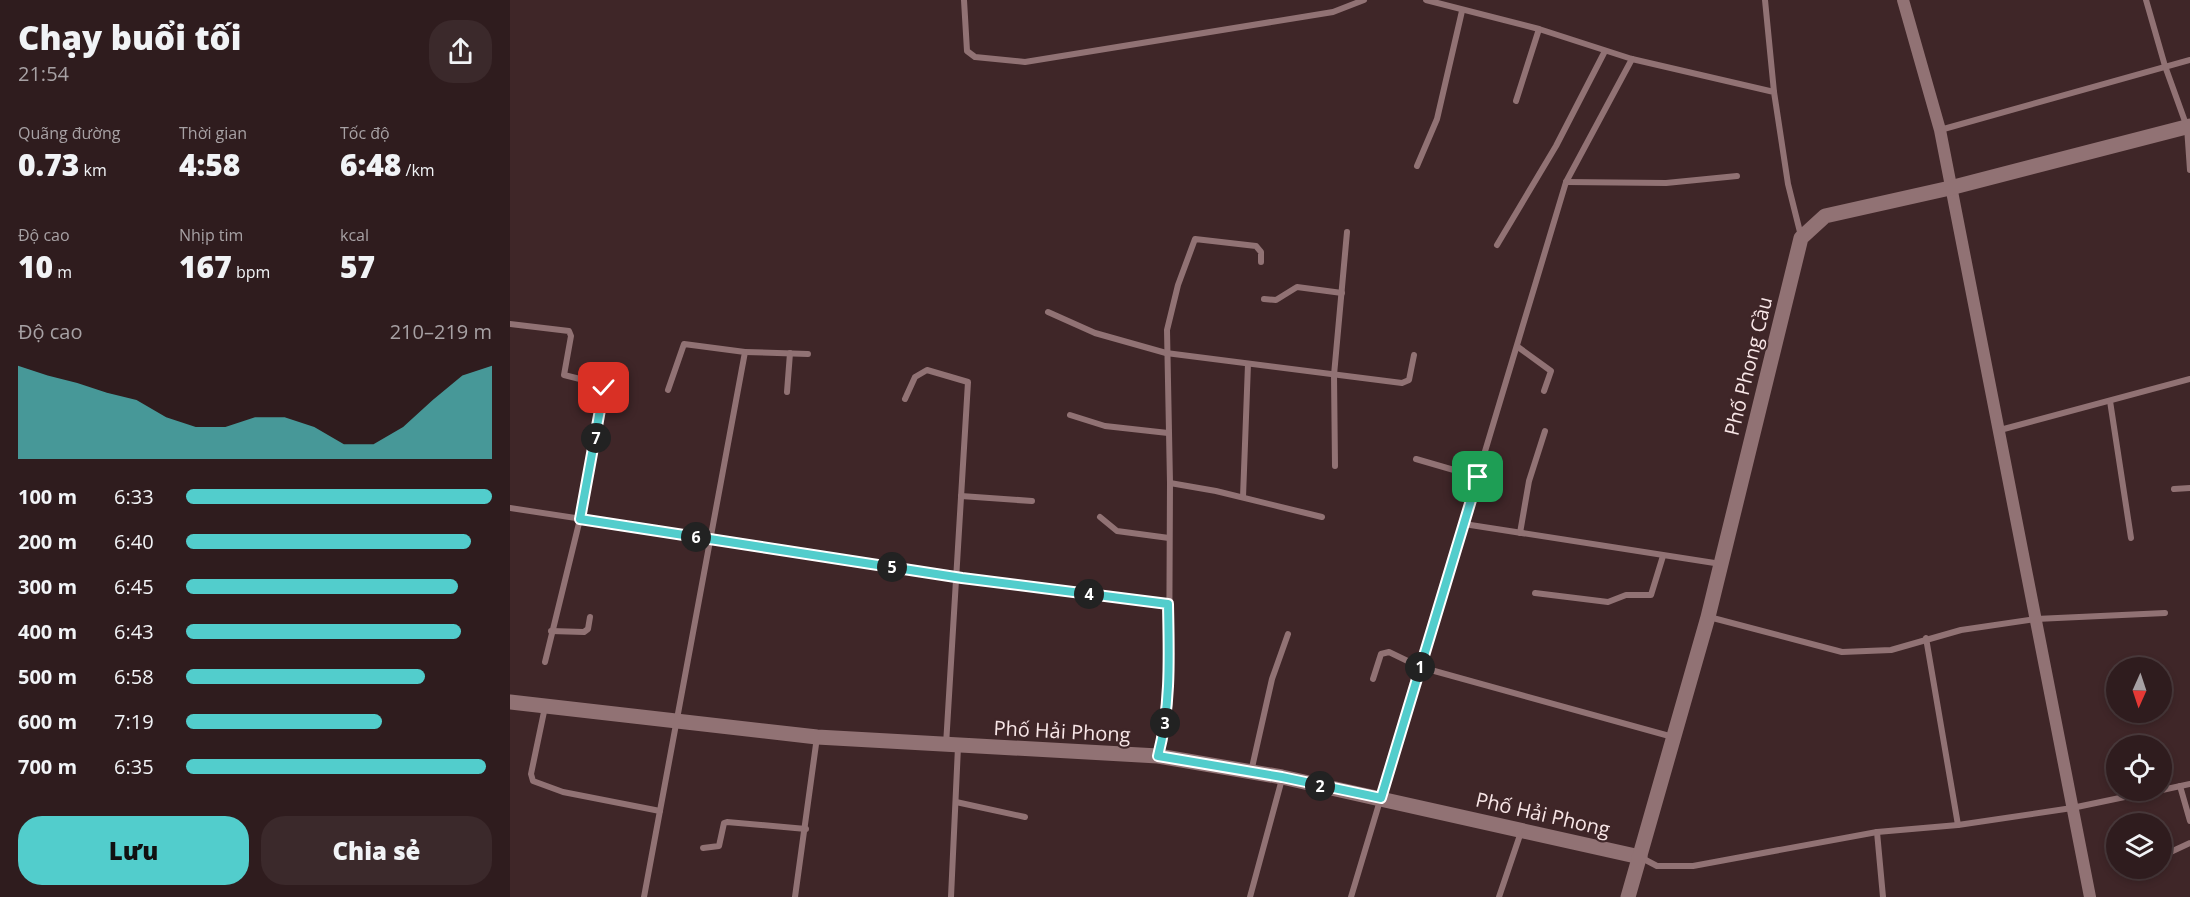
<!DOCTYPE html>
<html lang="vi">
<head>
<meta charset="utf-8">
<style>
  body { margin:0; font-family:"Open Sans",sans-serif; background:#3b292b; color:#f1f3f6; height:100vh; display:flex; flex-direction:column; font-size:22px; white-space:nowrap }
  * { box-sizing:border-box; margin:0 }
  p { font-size:20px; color:#a7a1a4 }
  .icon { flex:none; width:33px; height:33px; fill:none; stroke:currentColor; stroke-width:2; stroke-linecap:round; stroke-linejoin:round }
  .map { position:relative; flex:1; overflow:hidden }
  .side { display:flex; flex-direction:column; background:#2f1c1e; width:510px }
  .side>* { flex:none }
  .needle { width:39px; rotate:183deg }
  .tools { position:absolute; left:1596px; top:657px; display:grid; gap:12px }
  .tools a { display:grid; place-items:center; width:66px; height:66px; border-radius:50%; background:#2f1c1e; box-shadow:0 3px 9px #0003,0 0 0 2px #4a3a3c; font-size:30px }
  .pin { position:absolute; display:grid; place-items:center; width:51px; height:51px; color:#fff; margin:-26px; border-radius:12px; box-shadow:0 3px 9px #0006 }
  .km { position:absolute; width:30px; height:30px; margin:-15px; border-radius:50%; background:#222; color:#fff; font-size:16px; line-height:30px; text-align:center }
  .round { display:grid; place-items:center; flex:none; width:63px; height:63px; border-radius:24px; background:#3b292b }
  .headline { display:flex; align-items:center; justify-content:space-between; height:102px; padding:0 18px }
  h1 { font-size:33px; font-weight:800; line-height:45px }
  .stats { display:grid; grid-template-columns:repeat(3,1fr); gap:9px; height:102px; padding:6px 18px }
  .stats div { display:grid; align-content:center }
  .stats b { font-size:30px; font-weight:800 }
  .stats small { font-size:16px; font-weight:400 }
  .stats p { font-size:16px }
  .chart { height:168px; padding:12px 18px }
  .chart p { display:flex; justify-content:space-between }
  .chart svg { width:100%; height:108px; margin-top:6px; fill:#52cdcc; opacity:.7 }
  .cta { display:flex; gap:12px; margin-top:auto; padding:12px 18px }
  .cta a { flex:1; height:69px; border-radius:24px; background:#52cdcc; color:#111; font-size:24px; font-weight:800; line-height:69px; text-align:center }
  .cta a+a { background:#3b292b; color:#f1f3f6 }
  ul { padding:0 18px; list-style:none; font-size:20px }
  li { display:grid; grid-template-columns:96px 72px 1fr; align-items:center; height:45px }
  li i { height:15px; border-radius:8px; background:#52cdcc }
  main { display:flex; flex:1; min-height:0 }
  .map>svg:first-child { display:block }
</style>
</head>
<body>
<main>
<section class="side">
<div class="headline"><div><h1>Chạy buổi tối</h1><p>21:54</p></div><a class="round"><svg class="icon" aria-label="share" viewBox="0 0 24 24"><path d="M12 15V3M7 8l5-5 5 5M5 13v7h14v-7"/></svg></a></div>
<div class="stats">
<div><p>Quãng đường</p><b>0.73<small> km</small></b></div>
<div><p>Thời gian</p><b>4:58</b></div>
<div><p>Tốc độ</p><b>6:48<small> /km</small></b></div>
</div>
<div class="stats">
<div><p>Độ cao</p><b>10<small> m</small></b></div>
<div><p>Nhịp tim</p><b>167<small> bpm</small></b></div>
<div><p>kcal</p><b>57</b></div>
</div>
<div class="chart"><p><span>Độ cao</span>210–219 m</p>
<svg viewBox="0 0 160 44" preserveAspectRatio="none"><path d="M0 44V6L10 10L20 13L30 17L40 20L50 27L60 31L70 31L80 27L90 27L100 31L110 38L120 38L130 31L140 20L150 10L160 6V44z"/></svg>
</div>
<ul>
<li><b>100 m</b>6:33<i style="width:100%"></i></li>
<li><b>200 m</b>6:40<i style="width:93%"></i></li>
<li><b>300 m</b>6:45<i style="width:89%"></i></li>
<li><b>400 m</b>6:43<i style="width:90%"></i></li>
<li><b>500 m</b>6:58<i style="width:78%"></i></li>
<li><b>600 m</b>7:19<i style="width:64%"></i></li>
<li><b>700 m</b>6:35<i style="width:98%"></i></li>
</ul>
<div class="cta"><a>Lưu</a><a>Chia sẻ</a></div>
</section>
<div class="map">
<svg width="1680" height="897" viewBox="0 0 1680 897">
  <rect width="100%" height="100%" fill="#3f2628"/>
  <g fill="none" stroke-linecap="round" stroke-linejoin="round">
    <g stroke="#917274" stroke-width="6">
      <polyline points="454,0 457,51 465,57 515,62 823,12 854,0"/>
      <polyline points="916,0 1029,29 1122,59 1264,92 1278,184 1291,236"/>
      <polyline points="1255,0 1264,92"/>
      <polyline points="1636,0 1655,66 1677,127 1680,170"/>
      <polyline points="1006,101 1029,29"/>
      <polyline points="1430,130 1680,60"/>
      <polyline points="907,166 927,119 952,11"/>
      <polyline points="1056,182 1156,183 1227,176"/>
      <polyline points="987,245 1046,146 1095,51"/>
      <polyline points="754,299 766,300 787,287 832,293"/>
      <polyline points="538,312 585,333 656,353 892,383 899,380 904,355"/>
      <polyline points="0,324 59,331 61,336 54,375 90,384 94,391 70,519 35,662"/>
      <polyline points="1008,347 1041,371 1034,391"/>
      <polyline points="235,352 298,354"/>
      <polyline points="277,392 280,353"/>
      <polyline points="395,399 405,377 417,370 458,382 436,745"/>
      <polyline points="1600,401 1621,538"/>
      <polyline points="560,415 595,426 658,433"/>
      <polyline points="1490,430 1680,379"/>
      <polyline points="906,459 968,477"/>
      <polyline points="825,466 824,375 837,232"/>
      <polyline points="660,483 706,491 812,517"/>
      <polyline points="1664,489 1680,488"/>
      <polyline points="451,496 522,501"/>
      <polyline points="733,497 738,364"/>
      <polyline points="0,508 445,576 658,604"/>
      <polyline points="590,517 607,531 659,538"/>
      <polyline points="954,524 1211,564"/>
      <polyline points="1010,533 1019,481 1035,431"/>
      <polyline points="1025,593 1098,602 1116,595 1141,595 1153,556"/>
      <polyline points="1199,617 1332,652 1381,650 1451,630 1526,619 1655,613"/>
      <polyline points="41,631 74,632 78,629 80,617"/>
      <polyline points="1416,638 1448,825"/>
      <polyline points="863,679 871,654 879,652 910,667 1163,737"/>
      <polyline points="35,707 21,774 23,781 53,792 150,811"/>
      <polyline points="648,756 655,730 659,689 660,483 657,330 668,285 685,239 746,246 751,252 751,262"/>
      <polyline points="741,772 762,679 778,634"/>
      <polyline points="1670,786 1680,821"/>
      <polyline points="1652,790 1680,784"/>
      <polyline points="446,802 515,817"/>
      <polyline points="1367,832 1373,897"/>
      <polyline points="193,848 209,846 214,823 217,822 296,829"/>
      <polyline points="1652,856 1680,843"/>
      <polyline points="1130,857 1147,866 1183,866 1367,832 1448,825 1562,808 1648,790"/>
      <polyline points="134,897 235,352 174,344 158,390"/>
      <polyline points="285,897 307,737"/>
      <polyline points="441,897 448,747"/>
      <polyline points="740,897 772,779"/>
      <polyline points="841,897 1056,182 1122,59"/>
      <polyline points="989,897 1011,832"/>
    </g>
    <polyline stroke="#917274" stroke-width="12" points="1393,0 1430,130 1580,897"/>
    <g stroke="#917274" stroke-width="15">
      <polyline points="0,702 307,737 648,756 772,777 1130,857"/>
      <polyline points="1118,897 1198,617 1291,238 1315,216 1440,188 1680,126"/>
    </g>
  </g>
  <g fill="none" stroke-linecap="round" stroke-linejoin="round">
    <defs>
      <path id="route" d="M94 388 70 519 452 578 658 604C659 656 661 706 648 756L772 777 871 798 968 477"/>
    </defs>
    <use href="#route" stroke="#fff" stroke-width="12"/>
    <use href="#route" stroke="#52cdcc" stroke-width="8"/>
  </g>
  <g text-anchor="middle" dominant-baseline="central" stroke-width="4.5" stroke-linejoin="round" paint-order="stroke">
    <g font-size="20" fill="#f8e6e7" stroke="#3f2628">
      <text transform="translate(1238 366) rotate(-76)">Phố Phong Cầu</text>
      <text transform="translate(552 731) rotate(3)">Phố Hải Phong</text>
      <text transform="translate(1033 814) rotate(13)">Phố Hải Phong</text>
    </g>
  </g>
</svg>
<div class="tools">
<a><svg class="needle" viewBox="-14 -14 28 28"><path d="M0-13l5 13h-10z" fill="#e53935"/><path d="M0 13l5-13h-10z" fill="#a7a1a4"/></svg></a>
<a><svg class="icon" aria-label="locate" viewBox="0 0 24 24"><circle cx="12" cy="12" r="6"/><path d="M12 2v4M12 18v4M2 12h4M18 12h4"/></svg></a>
<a><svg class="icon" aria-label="layers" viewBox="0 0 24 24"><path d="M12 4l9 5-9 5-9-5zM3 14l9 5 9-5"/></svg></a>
</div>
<div class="pin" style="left:968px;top:477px;background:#1e9e55"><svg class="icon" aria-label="arrive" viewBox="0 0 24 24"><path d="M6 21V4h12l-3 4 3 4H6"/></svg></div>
<div class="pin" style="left:94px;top:388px;background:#d93025"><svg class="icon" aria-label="check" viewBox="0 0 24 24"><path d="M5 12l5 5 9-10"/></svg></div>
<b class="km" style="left:910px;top:667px">1</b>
<b class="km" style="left:810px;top:786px">2</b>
<b class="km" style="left:655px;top:723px">3</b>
<b class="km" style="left:579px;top:594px">4</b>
<b class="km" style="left:382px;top:567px">5</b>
<b class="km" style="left:186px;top:537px">6</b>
<b class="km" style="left:86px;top:438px">7</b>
</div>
</main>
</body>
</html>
